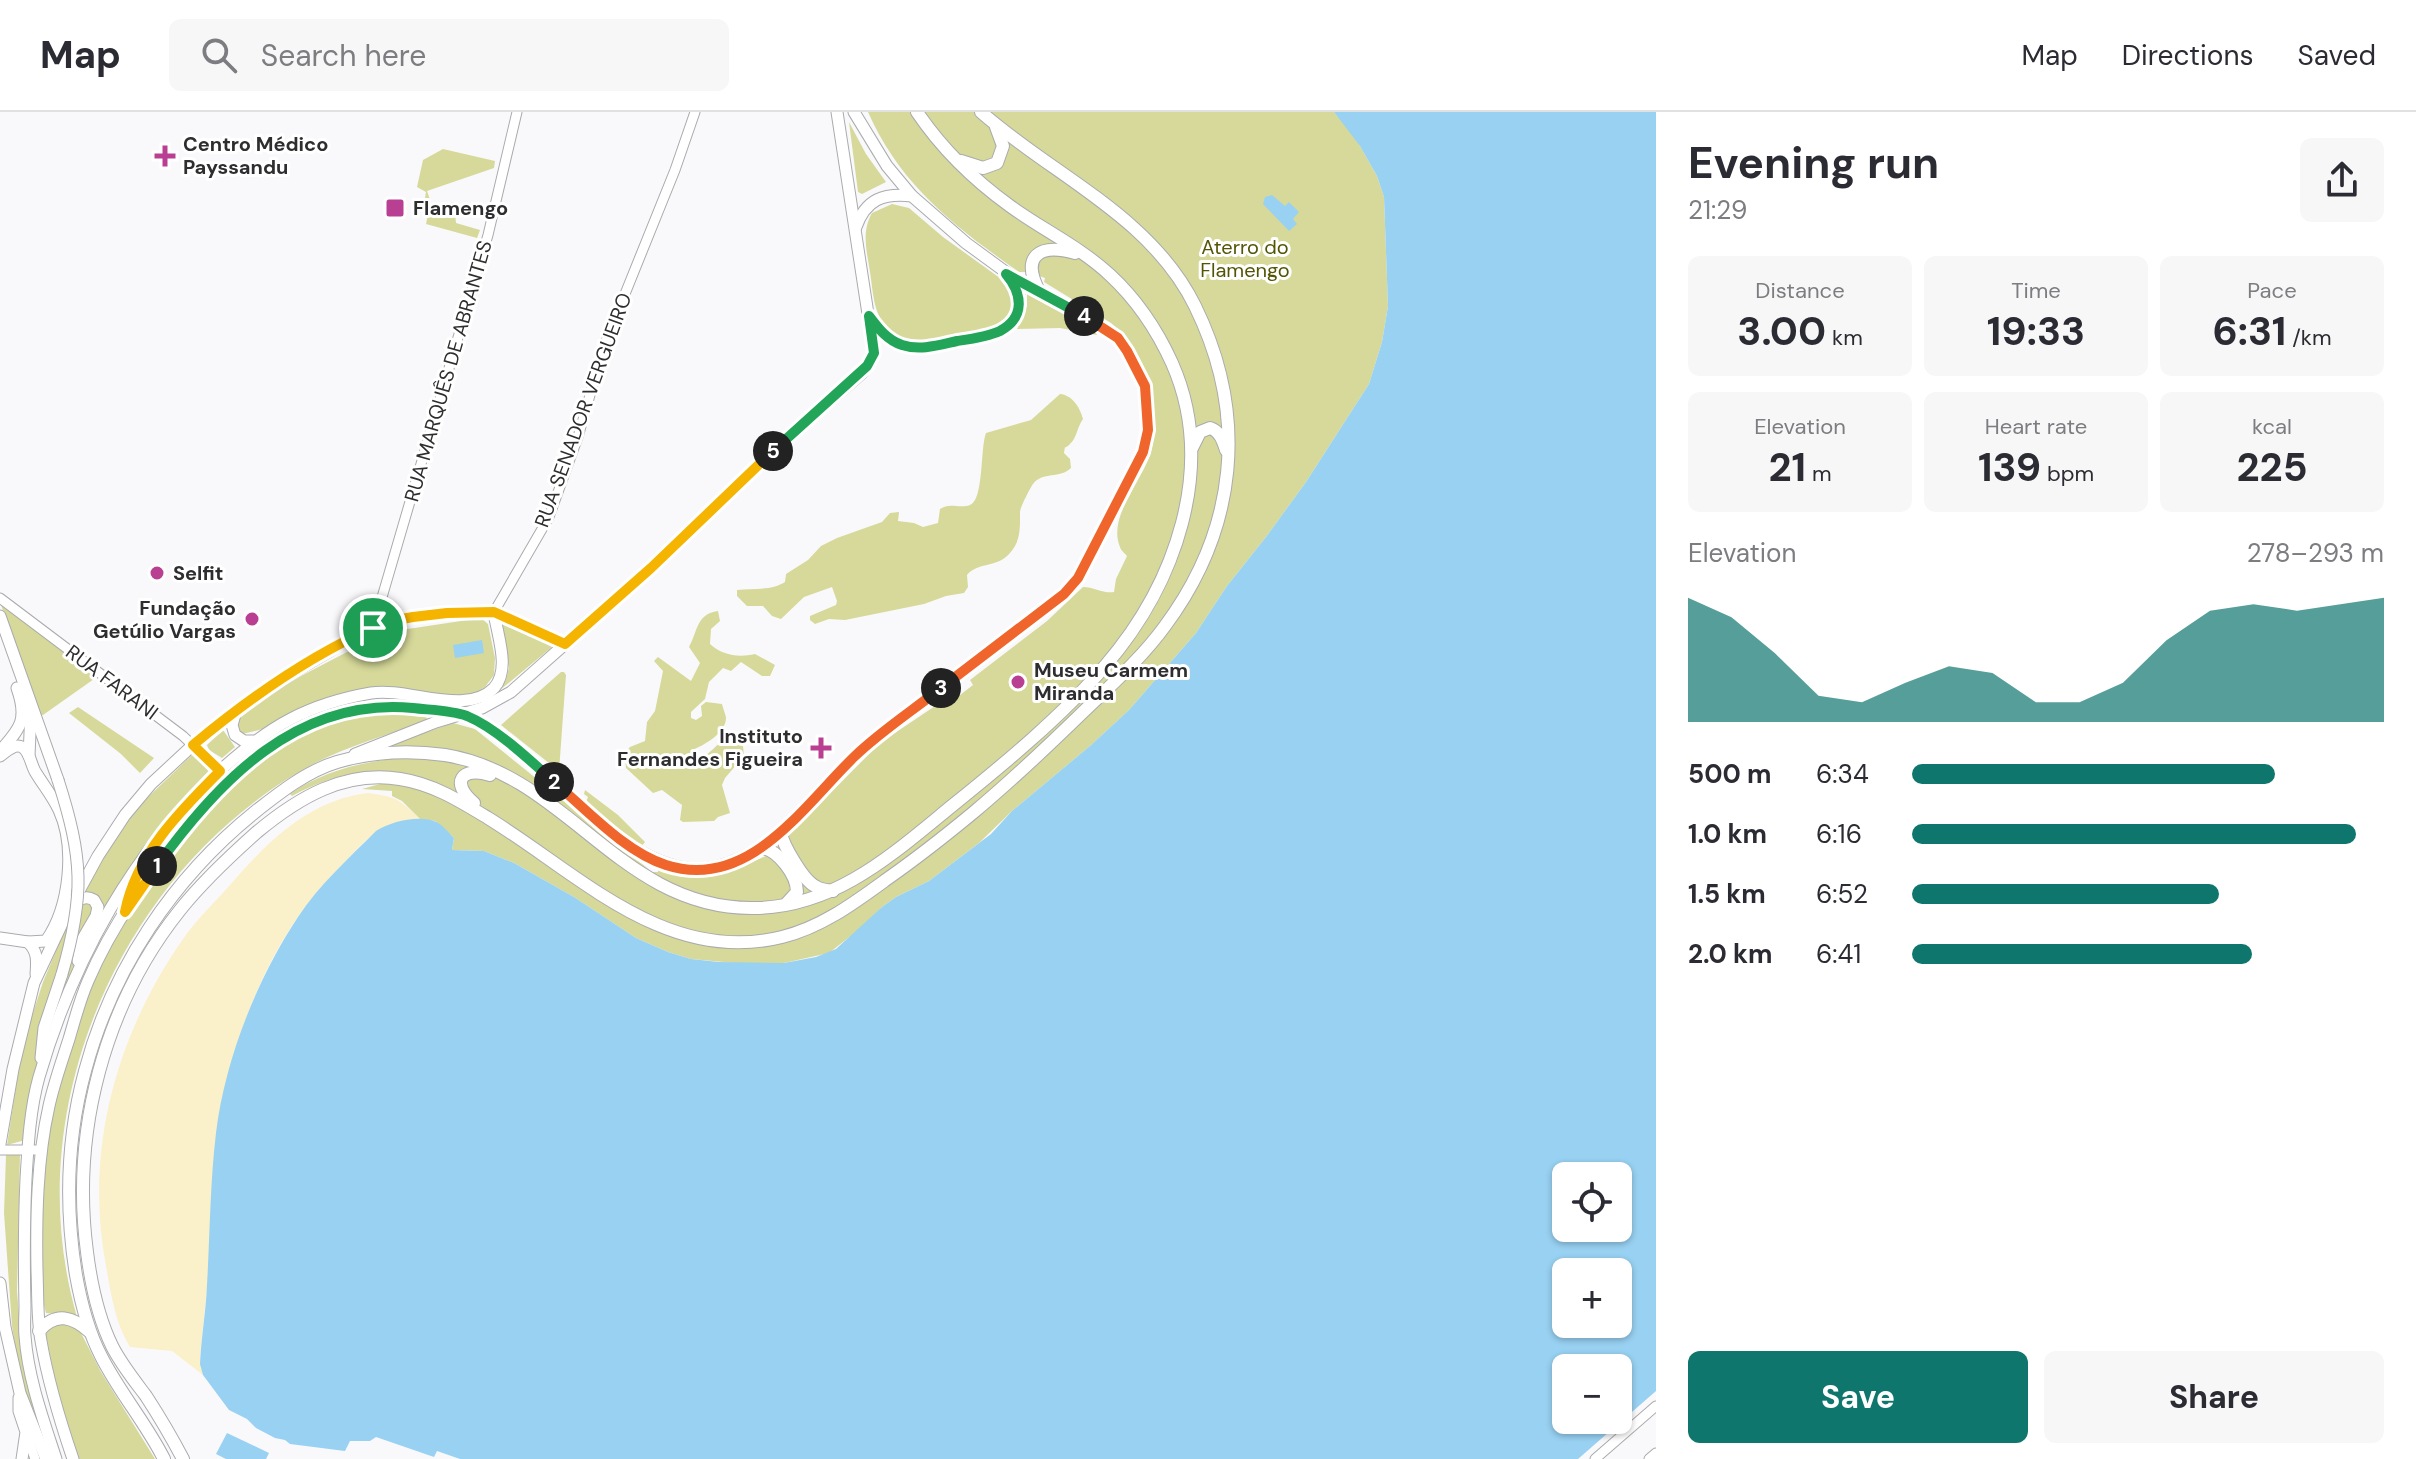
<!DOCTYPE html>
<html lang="en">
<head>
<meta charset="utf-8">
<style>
  body { margin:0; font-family:"DM Sans",sans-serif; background:#f7f7f7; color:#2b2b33; height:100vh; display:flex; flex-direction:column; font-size:30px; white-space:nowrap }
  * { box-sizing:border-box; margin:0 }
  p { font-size:26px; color:#7c7c81 }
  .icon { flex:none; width:44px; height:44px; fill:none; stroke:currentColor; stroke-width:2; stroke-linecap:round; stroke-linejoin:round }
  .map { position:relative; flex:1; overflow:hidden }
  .drawer { display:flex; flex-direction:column; background:#fff; width:760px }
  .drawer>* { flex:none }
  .buttons { position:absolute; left:1552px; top:1050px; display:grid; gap:16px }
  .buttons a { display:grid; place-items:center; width:80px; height:80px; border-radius:12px; background:#fff; box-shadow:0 2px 6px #0004; font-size:40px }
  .pin { position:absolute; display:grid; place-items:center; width:68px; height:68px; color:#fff; margin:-34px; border:4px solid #fff; border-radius:50%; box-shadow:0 2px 8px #0007 }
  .km { position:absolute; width:40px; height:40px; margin:-20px; border-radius:50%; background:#222; color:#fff; font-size:22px; line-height:40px; text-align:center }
  .round { display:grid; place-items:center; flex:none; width:84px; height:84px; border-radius:12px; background:#f7f7f7 }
  .head { display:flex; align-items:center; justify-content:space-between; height:136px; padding:0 32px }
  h1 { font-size:44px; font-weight:700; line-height:60px }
  .metrics { display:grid; grid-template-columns:repeat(3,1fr); gap:12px; height:136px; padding:8px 32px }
  .metrics div { display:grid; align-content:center; border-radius:12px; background:#f7f7f7; text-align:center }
  .metrics b { font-size:40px; font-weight:700 }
  .metrics small { font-size:22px; font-weight:400 }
  .metrics p { font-size:22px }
  .chart { height:224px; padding:16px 32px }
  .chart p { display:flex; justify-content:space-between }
  .chart svg { width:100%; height:144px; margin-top:8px; fill:#0f766e; opacity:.7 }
  .action { display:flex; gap:16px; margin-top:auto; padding:16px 32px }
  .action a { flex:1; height:92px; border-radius:12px; background:#0f766e; color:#fff; font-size:32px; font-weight:700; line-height:92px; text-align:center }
  .action a+a { background:#f7f7f7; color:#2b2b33 }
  ul { padding:0 32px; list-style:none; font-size:26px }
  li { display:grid; grid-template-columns:128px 96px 1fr; align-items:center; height:60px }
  li i { height:20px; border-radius:10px; background:#0f766e }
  header { display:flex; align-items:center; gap:48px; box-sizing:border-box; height:112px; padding:0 40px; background:#fff; border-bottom:2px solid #e1e1e2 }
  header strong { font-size:38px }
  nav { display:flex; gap:44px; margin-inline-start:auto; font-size:28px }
  .search { width:560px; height:72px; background:#f7f7f7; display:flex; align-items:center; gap:20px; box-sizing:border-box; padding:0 28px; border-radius:12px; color:#7c7c81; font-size:30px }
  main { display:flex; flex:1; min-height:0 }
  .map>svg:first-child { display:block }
</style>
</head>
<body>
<header>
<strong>Map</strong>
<div class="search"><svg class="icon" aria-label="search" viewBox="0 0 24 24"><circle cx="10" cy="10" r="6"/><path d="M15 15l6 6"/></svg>Search here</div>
<nav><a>Map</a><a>Directions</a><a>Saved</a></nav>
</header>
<main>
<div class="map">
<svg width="1656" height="1347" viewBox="0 0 1656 1347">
  <rect width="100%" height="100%" fill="#f9f9fc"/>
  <g fill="#d6d999">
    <path d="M868 0H1334L1355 25 1377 64 1384 85 1388 194 1382 230 1369 272 1306 370 1266 425 1227 474 1196 521 1129 598 1090 634 1012 699 979 731 929 769 896 785 882 795 862 815 829 841 784 851 745 852 691 847 668 840 636 826 574 785 514 751 484 739 452 738 454 726 440 713 435 709 420 707 402 689 392 684V679L362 677 380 672H391L390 659C351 659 326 666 292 684L290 682C320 661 354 652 390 647L389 633 453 611 475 617 652 760H658V758L672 761H705L744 754 770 742 880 631 956 580 960 583 973 573 970 568 1047 509 1083 475C1094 475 1104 482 1114 480L1116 467 1127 444C1125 441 1121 439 1120 435 1108 407 1138 373 1148 348 1166 304 1147 241 1111 211L1044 170 1045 166 1028 160H1019C955 115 900 73 868 0Z"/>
    <polygon points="849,10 866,42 886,70 862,82 858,80"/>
    <polygon points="443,37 495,49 494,56 427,79 433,96 454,90 456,111 480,118 477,126 426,112 430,93 424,92 426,80 417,75 423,48"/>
    <path d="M892 92 909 96 943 125 1004 169C1010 176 1014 182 1013 191 1011 218 974 220 953 223 940 226 924 231 911 228 901 226 891 221 885 213 873 199 873 178 870 160 867 140 861 120 872 101Z"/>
    <polygon points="1027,182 1096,220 1097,223 1060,216 1017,217 1027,194"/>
    <path d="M1060 282C1072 283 1080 295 1083 307 1077 315 1077 326 1070 332 1063 339 1066 331 1064 341L1070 347 1071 356C1060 367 1043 359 1033 372 1030 376 1020 396 1020 400 1020 415 1021 429 1010 441 996 457 979 449 967 463L968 475 964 481 946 484 924 492 845 508 829 507 815 512 810 508V504L836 493 837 489 832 475 804 485 781 507 772 504 763 494H747L737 484V478C753 476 771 479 785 470L786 462 808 448 821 434 837 426 882 410 890 401 899 400 898 409 914 411 923 415 938 411 940 397C950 390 959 397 970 393 984 388 980 336 986 321L1031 308Z"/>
    <polygon points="0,490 94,561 94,567 43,603 39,603"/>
    <path d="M718 499 720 509 711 517 710 532C722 543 738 546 755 542L775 553 770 564H762L741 550 731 559 723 556 709 570 705 587 691 600V606L696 608 702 604 701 594 706 590 722 592C722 593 726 604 726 606 726 621 703 634 692 638L694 646C711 647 716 628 732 624L743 634 744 644 725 666 722 673 730 701 718 705 714 709 683 710 680 708 682 693 662 678 653 681 626 656 625 641 630 635 645 629 647 610 655 599 663 559 654 549 658 545 691 569 700 551 689 535C698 519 696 502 718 499Z"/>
    <polygon points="481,506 488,512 495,546 494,563 485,575 474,582 460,585 401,576 361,577 307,594 263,617 242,622 236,617 238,607 266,585 301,564 370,528 401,518"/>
    <polygon points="502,512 549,531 552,535 494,583 506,568 509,556"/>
    <polygon points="561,560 564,560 566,563 559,659 501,613"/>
    <polygon points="78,595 154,646 140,661 121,642 69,601"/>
    <path d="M382 599 419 602 427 606 426 609C385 624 340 636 302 658 118 765 17 999 77 1205L46 1201 43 1189C42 1135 40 1080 47 1026 50 1002 58 979 65 955 75 923 85 889 99 858 135 781 191 708 257 653 269 643 281 631 295 623 321 608 353 602 382 599Z"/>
    <polygon points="223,618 235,635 222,646 209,638 207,633"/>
    <polygon points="192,643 199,644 212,656 213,659 139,742 83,838 99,801 82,782 114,726 145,688"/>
    <polygon points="585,678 618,703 645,730 641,735 586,690 588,685 584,682"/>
    <polygon points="89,790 93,797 80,825 71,863 46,929 79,820 72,820 39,950 25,1028 7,1033 22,935 43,870 74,796"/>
    <polygon points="20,1042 17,1179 20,1216 50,1347 21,1269 12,1214 4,1101 6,1043"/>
    <polygon points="61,1210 78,1216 81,1221 101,1260 155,1347 76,1347 64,1313 45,1218"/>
  </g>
  <path fill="#faf0ca" d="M368 681C397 685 399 687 420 707 373 713 368 727 336 759 284 811 249 885 231 955 224 983 224 1016 221 1045 214 1112 207 1178 200 1244L203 1263 172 1239 130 1235C115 1211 111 1182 106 1154 84 1039 116 923 183 827 196 808 215 790 230 773 267 730 309 688 368 681Z"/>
  <g fill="#98d1f2" fill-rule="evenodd">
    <path d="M1334 0H1656V1279L1578 1347H460L437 1339 434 1345 376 1325 370 1329H350L345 1339 290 1332 285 1328 275 1326 256 1316 247 1307 229 1298 203 1263 200 1252C201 1226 206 1199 207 1173 210 1122 210 1071 216 1021 225 947 257 867 298 805 319 773 349 746 376 719 390 710 417 703 434 709 442 712 448 720 454 726L452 738 484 739 514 751 574 785 636 826 668 840 691 847 719 850 784 851 816 845 836 837 882 795 896 785 929 769 991 722 1012 699 1090 634 1129 598 1196 521 1227 474 1266 425 1306 370 1369 272 1382 230 1388 194 1384 85 1377 64 1360 34ZM1566 1064H1618V1116H1566ZM1566 1160H1618V1212H1566ZM1566 1256H1618V1308H1566Z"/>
    <polygon points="1272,83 1285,94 1289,90 1299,100 1293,107 1297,112 1289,119 1263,92 1265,85"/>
    <polygon points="482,528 484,541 455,546 453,533"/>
    <polygon points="227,1321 269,1341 266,1347 226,1347 216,1342"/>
  </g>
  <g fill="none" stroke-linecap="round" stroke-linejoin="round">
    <defs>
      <g id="minor">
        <polyline points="0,486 183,624 220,659"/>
        <polyline points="494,500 549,405 578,325 604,234 675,58 695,0"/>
        <polyline points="373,516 488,123 517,0"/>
        <polyline points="0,1038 42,1038"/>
        <polyline points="27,1323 35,1347"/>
        <polyline points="1595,1347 1656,1294"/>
        <polyline points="1649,1347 1656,1341"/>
      </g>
      <g id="major">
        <path d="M856 115C866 87 883 81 912 84"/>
        <path d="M870 205C879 217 888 228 902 233 920 240 940 233 958 229 980 225 1013 223 1019 195 1021 183 1018 175 1010 166"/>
        <polyline points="0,504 58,668"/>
        <polyline points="236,599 232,613 235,623 244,629 253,629"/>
        <path d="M0 639C21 616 28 607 17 576"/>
        <polyline points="355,642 436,610 482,596 511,580 651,456 785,328 862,261 874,241 837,0"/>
        <path d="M0 644C6 640 14 631 22 635 30 639 31 654 36 661 44 674 53 685 59 698 76 735 70 795 46 829L28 830 0 826"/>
        <polyline points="29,644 31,598"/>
        <path d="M73 794C79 787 85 783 94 788L98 795 96 804 82 828 78 849"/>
        <path d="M28 830C38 840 37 849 36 862"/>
        <polyline points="41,946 44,916 62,862"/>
        <polyline points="0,1032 13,957 34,871 68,799 98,744 125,703 151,672 193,633 236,598 296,559 357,523 396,508 447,501 494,500 565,532"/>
        <polyline points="0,1171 5,1215 20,1281 46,1347"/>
        <polyline points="19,1286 19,1299 26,1320 22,1347"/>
        <path d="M56 1347C43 1307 28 1266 25 1224 24 1214 25 1204 25 1194 24 1151 24 1109 26 1067 28 1033 30 997 39 965 73 848 133 738 223 656 270 614 308 592 371 581 408 575 466 605 494 576 511 557 497 523 494 500"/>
        <path d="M73 1347C60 1309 48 1269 41 1229 37 1207 38 1182 37 1159 36 1105 37 1047 49 994 54 971 62 949 69 927 75 907 80 887 88 869 114 808 156 751 199 702 263 627 324 585 426 598 440 599 456 600 469 605 545 638 626 775 715 755 778 741 812 683 856 643 876 625 898 610 918 594 967 556 1016 519 1064 482L1078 466 1143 340 1148 318 1145 274 1127 239 1118 226 1095 210 1018 169 966 131 912 84 887 54 854 0"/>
      </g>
      <g id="highway">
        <polyline points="961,49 983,56 997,51 1003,34 996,15"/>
        <path d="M1040 181C1020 144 1039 131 1075 141"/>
        <path d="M1192 336 1200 320 1210 316C1220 319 1223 329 1226 338"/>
        <path d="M474 691C450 671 461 654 490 663"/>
        <path d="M781 721C783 733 803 768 815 774 820 778 827 778 833 779"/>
        <path d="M762 736C778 738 797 763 797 780L786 792"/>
        <path d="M39 1219C56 1199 73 1205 90 1220"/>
        <path d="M164 1347C146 1311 119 1280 101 1244 88 1219 81 1191 76 1163 65 1095 67 1025 85 959 112 857 173 766 255 700 279 681 307 659 337 650 371 640 410 638 445 643 568 663 620 797 753 796 835 796 894 741 953 693 1004 652 1062 604 1105 554 1175 473 1218 355 1172 251 1157 218 1137 188 1110 163 1080 135 1043 118 1010 94 974 68 942 37 917 0"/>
        <path d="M183 1347C172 1326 159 1304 146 1284 134 1268 121 1252 112 1234 98 1205 91 1172 87 1140 71 1020 104 893 180 798 203 769 230 744 257 720 298 686 344 658 400 667 433 672 460 689 488 706 578 761 666 854 782 825 822 815 854 791 887 767 917 746 945 724 974 700 1011 669 1046 636 1081 602 1110 574 1141 547 1165 514 1237 417 1249 304 1195 194 1151 104 1052 63 981 0"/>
      </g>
    </defs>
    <use href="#minor" stroke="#aaabad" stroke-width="11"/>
    <use href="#major" stroke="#aaabad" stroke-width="13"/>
    <use href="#highway" stroke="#aaabad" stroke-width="14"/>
    <use href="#minor" stroke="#fff" stroke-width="9"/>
    <use href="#major" stroke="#fff" stroke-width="11"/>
    <use href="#highway" stroke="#fff" stroke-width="12"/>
    <defs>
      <path id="major-bridge" d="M58 668C83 746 85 783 62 862"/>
    </defs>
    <use href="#major-bridge" stroke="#aaabad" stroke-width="13" stroke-linecap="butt"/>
    <use href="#major-bridge" stroke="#fff" stroke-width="11"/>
  </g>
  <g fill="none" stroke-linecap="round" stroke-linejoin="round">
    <defs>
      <path id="split-1" d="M157 754 125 800C136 743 180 699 220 659L193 633C247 588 309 544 373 516"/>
      <path id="split-2" d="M157 754C219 668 298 585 413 596 429 598 451 598 467 604 496 616 530 648 554 670"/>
      <path id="split-3" d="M554 670C587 698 625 740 666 753 749 780 804 693 855 644 881 619 912 599 941 576"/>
      <polyline id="split-4" points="941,576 1064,482 1078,466 1143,340 1148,318 1145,274 1127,239 1118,226 1084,204"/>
      <path id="split-5" d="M773 339 867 254 874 241 869 204C878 216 887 228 902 233 920 239 939 233 957 229 971 227 987 225 1000 219 1026 205 1022 181 1006 162L1084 204"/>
      <polyline id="split-6" points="373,516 396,508 413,505 447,501 494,500 565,532 651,456 773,339"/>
    </defs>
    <use href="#split-1" stroke="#fff" stroke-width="16"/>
    <use href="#split-2" stroke="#fff" stroke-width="16"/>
    <use href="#split-3" stroke="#fff" stroke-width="16"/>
    <use href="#split-4" stroke="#fff" stroke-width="16"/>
    <use href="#split-5" stroke="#fff" stroke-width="16"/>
    <use href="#split-6" stroke="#fff" stroke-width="16"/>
    <use href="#split-1" stroke="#f5b400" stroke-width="10"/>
    <use href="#split-2" stroke="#22a559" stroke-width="10"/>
    <use href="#split-3" stroke="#f0652b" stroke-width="10"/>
    <use href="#split-4" stroke="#f0652b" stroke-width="10"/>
    <use href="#split-5" stroke="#22a559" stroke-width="10"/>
    <use href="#split-6" stroke="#f5b400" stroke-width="10"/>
  </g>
  <g fill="#b93f92" stroke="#fff" stroke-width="3">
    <path d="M161 32h8v8h8v8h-8v8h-8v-8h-8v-8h8z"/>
    <rect x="385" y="86" width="20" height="20" rx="4"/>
    <circle cx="157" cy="461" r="8"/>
    <circle cx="252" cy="507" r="8"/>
    <circle cx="1018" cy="570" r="8"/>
    <path d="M817 624h8v8h8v8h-8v8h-8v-8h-8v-8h8z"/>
  </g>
  <g text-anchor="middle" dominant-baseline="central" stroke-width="6" stroke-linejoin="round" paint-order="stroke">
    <g font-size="20" font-weight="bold" fill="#2e2e30" stroke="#fff" text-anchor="start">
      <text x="183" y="32">Centro Médico<tspan x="183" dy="23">Payssandu</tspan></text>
      <text x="413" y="96">Flamengo</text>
      <text x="173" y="461">Selfit</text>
      <text x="236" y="496" text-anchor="end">Fundação<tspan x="236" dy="23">Getúlio Vargas</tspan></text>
      <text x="1034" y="558">Museu Carmem<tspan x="1034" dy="23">Miranda</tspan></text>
      <text x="803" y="624" text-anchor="end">Instituto<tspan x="803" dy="23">Fernandes Figueira</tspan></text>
    </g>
    <g font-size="20" fill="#545504" stroke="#fff">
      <text x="1245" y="135">Aterro do<tspan x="1245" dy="23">Flamengo</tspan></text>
    </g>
    <g font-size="20" fill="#2e2e30" stroke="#fff">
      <text transform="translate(448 259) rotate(-74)">RUA MARQUÊS DE ABRANTES</text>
      <text transform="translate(583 298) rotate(-70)">RUA SENADOR VERGUEIRO</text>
      <text transform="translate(112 570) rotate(37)">RUA FARANI</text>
    </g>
  </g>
</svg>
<div class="buttons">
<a><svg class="icon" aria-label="locate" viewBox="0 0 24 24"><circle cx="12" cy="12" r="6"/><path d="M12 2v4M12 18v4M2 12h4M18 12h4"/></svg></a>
<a>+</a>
<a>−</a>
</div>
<div class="pin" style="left:373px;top:516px;background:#1e9e55"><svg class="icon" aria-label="arrive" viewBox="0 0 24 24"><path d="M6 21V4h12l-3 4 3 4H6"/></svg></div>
<b class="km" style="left:157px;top:754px">1</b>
<b class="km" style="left:554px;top:670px">2</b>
<b class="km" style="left:941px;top:576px">3</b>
<b class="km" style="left:1084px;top:204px">4</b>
<b class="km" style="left:773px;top:339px">5</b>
</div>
<section class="drawer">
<div class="head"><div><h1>Evening run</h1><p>21:29</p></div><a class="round"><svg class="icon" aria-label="share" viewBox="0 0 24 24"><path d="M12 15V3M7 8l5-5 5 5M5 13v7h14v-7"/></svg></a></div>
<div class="metrics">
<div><p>Distance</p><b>3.00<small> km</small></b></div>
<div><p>Time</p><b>19:33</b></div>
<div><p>Pace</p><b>6:31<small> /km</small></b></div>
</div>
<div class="metrics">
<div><p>Elevation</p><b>21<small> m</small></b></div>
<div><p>Heart rate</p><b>139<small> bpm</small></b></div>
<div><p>kcal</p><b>225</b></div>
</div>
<div class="chart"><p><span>Elevation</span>278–293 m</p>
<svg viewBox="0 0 160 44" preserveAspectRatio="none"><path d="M0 44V6L10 12L20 23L30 36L40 38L50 32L60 27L70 29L80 38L90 38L100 32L110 19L120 10L130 8L140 10L150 8L160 6V44z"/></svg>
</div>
<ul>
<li><b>500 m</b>6:34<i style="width:77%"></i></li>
<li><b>1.0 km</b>6:16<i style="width:94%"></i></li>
<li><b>1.5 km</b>6:52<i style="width:65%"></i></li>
<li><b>2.0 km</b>6:41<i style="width:72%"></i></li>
</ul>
<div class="action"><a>Save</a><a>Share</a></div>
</section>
</main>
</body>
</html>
